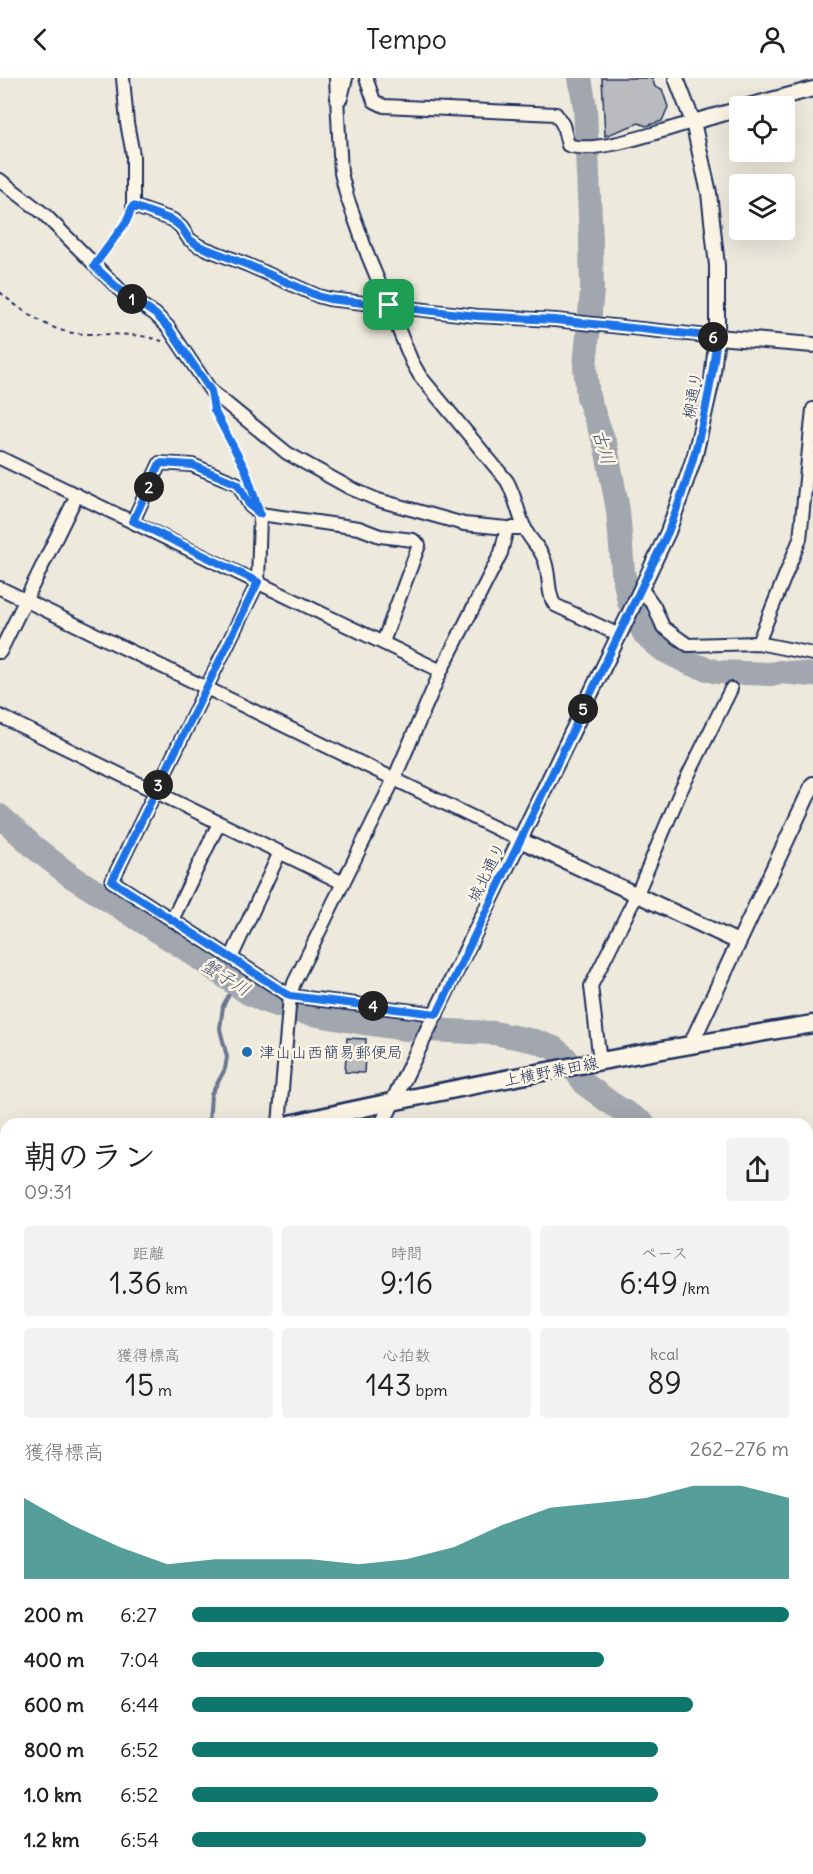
<!DOCTYPE html>
<html lang="ja">
<head>
<meta charset="utf-8">
<style>
  body { margin:0; font-family:Delius,"Klee One",sans-serif; background:#f2f2f2; color:#202124; height:100vh; display:flex; flex-direction:column; font-size:22px; white-space:nowrap }
  * { box-sizing:border-box; margin:0 }
  p { font-size:20px; color:#757577 }
  .icon { flex:none; width:33px; height:33px; fill:none; stroke:currentColor; stroke-width:2; stroke-linecap:round; stroke-linejoin:round }
  .map { position:relative; flex:1; overflow:hidden }
  .drawer { position:absolute; left:0px; top:1040px; width:813px; height:758px; display:flex; flex-direction:column; background:#fff; border-radius:18px 18px 0 0; box-shadow:0 6px 24px #0002 }
  .drawer>* { flex:none }
  .fabs { position:absolute; left:729px; top:18px; display:grid; gap:12px }
  .fabs a { display:grid; place-items:center; width:66px; height:66px; border-radius:6px; background:#fff; box-shadow:0 6px 24px #0002; font-size:30px }
  .pin { position:absolute; display:grid; place-items:center; width:51px; height:51px; color:#fff; margin:-26px; border-radius:12px; box-shadow:0 3px 9px #0006 }
  .km { position:absolute; width:30px; height:30px; margin:-15px; border-radius:50%; background:#222; color:#fff; font-size:16px; line-height:30px; text-align:center }
  .round { display:grid; place-items:center; flex:none; width:63px; height:63px; border-radius:6px; background:#f2f2f2 }
  .head { display:flex; align-items:center; justify-content:space-between; height:102px; padding:0 24px }
  h1 { font-size:33px; font-weight:600; line-height:45px }
  .stats { display:grid; grid-template-columns:repeat(3,1fr); gap:9px; height:102px; padding:6px 24px }
  .stats div { display:grid; align-content:center; border-radius:6px; background:#f2f2f2; text-align:center }
  .stats b { font-size:30px; font-weight:600 }
  .stats small { font-size:16px; font-weight:400 }
  .stats p { font-size:16px }
  .chart { height:168px; padding:12px 24px }
  .chart p { display:flex; justify-content:space-between }
  .chart svg { width:100%; height:108px; margin-top:6px; fill:#0f766e; opacity:.7 }
  ul { padding:0 24px; list-style:none; font-size:20px }
  li { display:grid; grid-template-columns:96px 72px 1fr; align-items:center; height:45px }
  li i { height:15px; border-radius:8px; background:#0f766e }
  header { display:flex; justify-content:space-between; align-items:center; height:78px; padding:0 24px; background:#fff; font-size:27px; font-weight:600 }
  .map>svg:first-child { display:block }
</style>
</head>
<body>
<header><svg class="icon" aria-label="back" viewBox="0 0 24 24"><path d="M15 5l-7 7 7 7"/></svg>Tempo<svg class="icon" aria-label="person" viewBox="0 0 24 24"><circle cx="12" cy="8" r="4"/><path d="M4 21q1-7 8-7t8 7"/></svg></header>
<div class="map">
<svg width="813" height="1796" viewBox="0 0 813 1796">
  <rect width="100%" height="100%" fill="#eee9dd"/>
  <filter id="ink" filterUnits="userSpaceOnUse"><feTurbulence type="fractalNoise" baseFrequency=".0167" numOctaves="2"/><feDisplacementMap in="SourceGraphic" scale="12" xChannelSelector="R" yChannelSelector="G"/><feConvolveMatrix kernelMatrix="1 2 1 2 8 2 1 2 1" color-interpolation-filters="sRGB"/></filter>
  <g filter="url(#ink)">
    <g fill="#cfcdca" stroke="#757e94" stroke-width="1.5">
      <polygon points="807,1430 813,1432 813,1622 807,1628"/>
      <polygon points="813,1743 813,1796 628,1796 643,1791 807,1791 807,1745"/>
      <polygon points="81,1791 174,1791 182,1796 87,1796"/>
      <polygon points="236,1791 365,1791 360,1796 232,1796"/>
    </g>
    <g fill="none" stroke-linecap="round" stroke-linejoin="round">
      <g stroke="#6c778f" stroke-width="4">
        <polyline points="209,1045 211,1017 225,991 227,979 220,951 223,928 234,907"/>
        <polyline points="0,1646 6,1642"/>
      </g>
      <g stroke="#a2a7af" stroke-width="24">
        <polyline points="580,0 585,29 591,162 592,213 585,289 588,319 606,369 618,432 623,494 629,524 645,557 663,572 691,586 717,594 771,596 780,594 813,597"/>
        <polyline points="0,738 35,770 71,798 186,871 248,915 267,924 301,934 364,945 405,951 494,955 535,963 554,970 565,979 586,1007 612,1026 644,1046"/>
        <polyline points="807,1075 813,1077"/>
      </g>
    </g>
    <g fill="#babbbe" stroke="#1b2f5e" stroke-width="1.5">
      <polygon points="602,0 652,0 655,9 662,11 668,29 662,43 646,48 639,45 605,58"/>
      <polygon points="347,960 366,961 364,995 345,994"/>
    </g>
    <g fill="none" stroke-linecap="round" stroke-linejoin="round">
      <defs>
        <g id="minor">
          <polyline points="123,0 127,45 133,77 133,128 173,142 181,149 189,161 199,168 248,187 318,218 329,221 477,238 555,242 717,259"/>
          <path d="M336 0 341 95 347 119 368 178 412 284 420 298 507 403C516 419 518 437 526 453 531 463 540 470 544 481 550 493 547 518 555 527L619 557"/>
          <path d="M366 0 374 23 384 28 556 36 563 47 568 67C597 77 662 52 693 44"/>
          <polyline points="341,20 346,0"/>
          <polyline points="0,102 44,136 123,215 155,236 168,249 211,313 287,375 350,410 378,422 464,446 507,450"/>
          <polyline points="0,380 441,593"/>
          <polyline points="260,436 258,504 112,803 290,918 437,936"/>
          <polyline points="133,443 160,385 192,387 238,406 250,428 260,436 359,450 380,458 413,462 419,467 383,564"/>
          <polyline points="0,510 520,762"/>
          <polyline points="641,510 654,528 663,549 688,567 758,565 813,576"/>
          <polyline points="758,565 800,461 813,331"/>
          <polyline points="0,574 77,417"/>
          <polyline points="0,638 343,805"/>
          <polyline points="172,842 219,745"/>
          <polyline points="231,880 280,774"/>
          <polyline points="600,984 591,908 637,816 681,712 731,611"/>
          <polyline points="279,1046 290,918 294,905 394,701 441,593 501,475 507,450 525,450"/>
          <polyline points="0,1313 6,1314"/>
          <polyline points="807,1323 813,1321"/>
        </g>
        <g id="tertiary">
          <polyline points="748,28 813,11"/>
          <polyline points="693,44 740,31"/>
          <polyline points="717,259 813,267"/>
          <polyline points="520,762 738,864"/>
          <polyline points="691,966 813,706"/>
          <polyline points="382,1046 622,551 668,454 695,377 712,302 717,259 717,188 709,115 693,44 676,0"/>
          <polyline points="0,1684 6,1687"/>
          <polyline points="24,1796 26,1791"/>
        </g>
        <g id="secondary">
          <path d="M290 1046C463 1007 638 975 813 946"/>
          <polyline points="0,1097 6,1097"/>
        </g>
      </defs>
      <use href="#minor" stroke="#1b2f5e" stroke-width="16"/>
      <use href="#tertiary" stroke="#1b2f5e" stroke-width="18"/>
      <use href="#secondary" stroke="#1b2f5e" stroke-width="21"/>
      <g stroke="#1b2f5e" stroke-width="2" stroke-dasharray="4.5 4.5" stroke-linecap="butt">
        <polyline points="103,177 128,139"/>
        <path d="M0 214C17 230 49 252 73 255 102 258 133 253 162 263"/>
        <polyline points="215,334 248,399"/>
        <polyline points="0,1490 6,1479"/>
        <polyline points="379,1796 384,1791"/>
      </g>
      <use href="#minor" stroke="#fcf5e5" stroke-width="12"/>
      <use href="#tertiary" stroke="#fcf5e5" stroke-width="14"/>
      <use href="#secondary" stroke="#fcf5e5" stroke-width="16"/>
    </g>
  </g>
  <g fill="none" stroke-linecap="round" stroke-linejoin="round" filter="url(#ink)">
    <defs>
      <path id="route" d="M133 128 172 142 181 149 189 161 199 168 248 187 318 218 329 221 477 238 555 242 717 259C709 330 694 387 668 454L437 936 290 918 112 803 258 504 133 443 160 385 192 387 238 406 250 428 260 436 246 393 214 332 211 313 168 249 155 236 123 215 94 188 126 144Z"/>
    </defs>
    <use href="#route" stroke="#fff" stroke-width="12"/>
    <use href="#route" stroke="#1a73e8" stroke-width="8"/>
  </g>
  <circle fill="#1f6fb2" stroke="#fcf5e5" stroke-width="2" cx="247" cy="974" r="6"/>
  <g text-anchor="middle" dominant-baseline="central" stroke-width="5" stroke-linejoin="round" paint-order="stroke">
    <g font-size="16" fill="#1b2f5e" stroke="#fcf5e5">
      <text transform="translate(692 317) rotate(-80)">柳通り</text>
      <text transform="translate(486 794) rotate(-64)">城北通り</text>
      <text transform="translate(551 993) rotate(-11)">上横野兼田線</text>
    </g>
    <g font-size="16" fill="#1b2f5e" stroke="#fcf5e5" text-anchor="start">
      <text x="259" y="974">津山山西簡易郵便局</text>
    </g>
    <g font-size="18" font-style="italic" fill="#445376" stroke="#fcf5e5">
      <text transform="translate(604 369) rotate(74)">古川</text>
      <text transform="translate(226 899) rotate(32)">蟹子川</text>
    </g>
  </g>
</svg>
<div class="fabs">
<a><svg class="icon" aria-label="locate" viewBox="0 0 24 24"><circle cx="12" cy="12" r="6"/><path d="M12 2v4M12 18v4M2 12h4M18 12h4"/></svg></a>
<a><svg class="icon" aria-label="layers" viewBox="0 0 24 24"><path d="M12 4l9 5-9 5-9-5zM3 14l9 5 9-5"/></svg></a>
</div>
<div class="pin" style="left:389px;top:227px;background:#1e9e55"><svg class="icon" aria-label="arrive" viewBox="0 0 24 24"><path d="M6 21V4h12l-3 4 3 4H6"/></svg></div>
<b class="km" style="left:132px;top:221px">1</b>
<b class="km" style="left:149px;top:409px">2</b>
<b class="km" style="left:158px;top:707px">3</b>
<b class="km" style="left:373px;top:928px">4</b>
<b class="km" style="left:583px;top:631px">5</b>
<b class="km" style="left:713px;top:259px">6</b>
<section class="drawer">
<div class="head"><div><h1>朝のラン</h1><p>09:31</p></div><a class="round"><svg class="icon" aria-label="share" viewBox="0 0 24 24"><path d="M12 15V3M7 8l5-5 5 5M5 13v7h14v-7"/></svg></a></div>
<div class="stats">
<div><p>距離</p><b>1.36<small> km</small></b></div>
<div><p>時間</p><b>9:16</b></div>
<div><p>ペース</p><b>6:49<small> /km</small></b></div>
</div>
<div class="stats">
<div><p>獲得標高</p><b>15<small> m</small></b></div>
<div><p>心拍数</p><b>143<small> bpm</small></b></div>
<div><p>kcal</p><b>89</b></div>
</div>
<div class="chart"><p><span>獲得標高</span>262–276 m</p>
<svg viewBox="0 0 160 44" preserveAspectRatio="none"><path d="M0 44V11L10 22L20 31L30 38L40 36L50 36L60 36L70 38L80 36L90 31L100 22L110 15L120 13L130 11L140 6L150 6L160 11V44z"/></svg>
</div>
<ul>
<li><b>200 m</b>6:27<i style="width:100%"></i></li>
<li><b>400 m</b>7:04<i style="width:69%"></i></li>
<li><b>600 m</b>6:44<i style="width:84%"></i></li>
<li><b>800 m</b>6:52<i style="width:78%"></i></li>
<li><b>1.0 km</b>6:52<i style="width:78%"></i></li>
<li><b>1.2 km</b>6:54<i style="width:76%"></i></li>
</ul>
</section>
</div>
</body>
</html>
